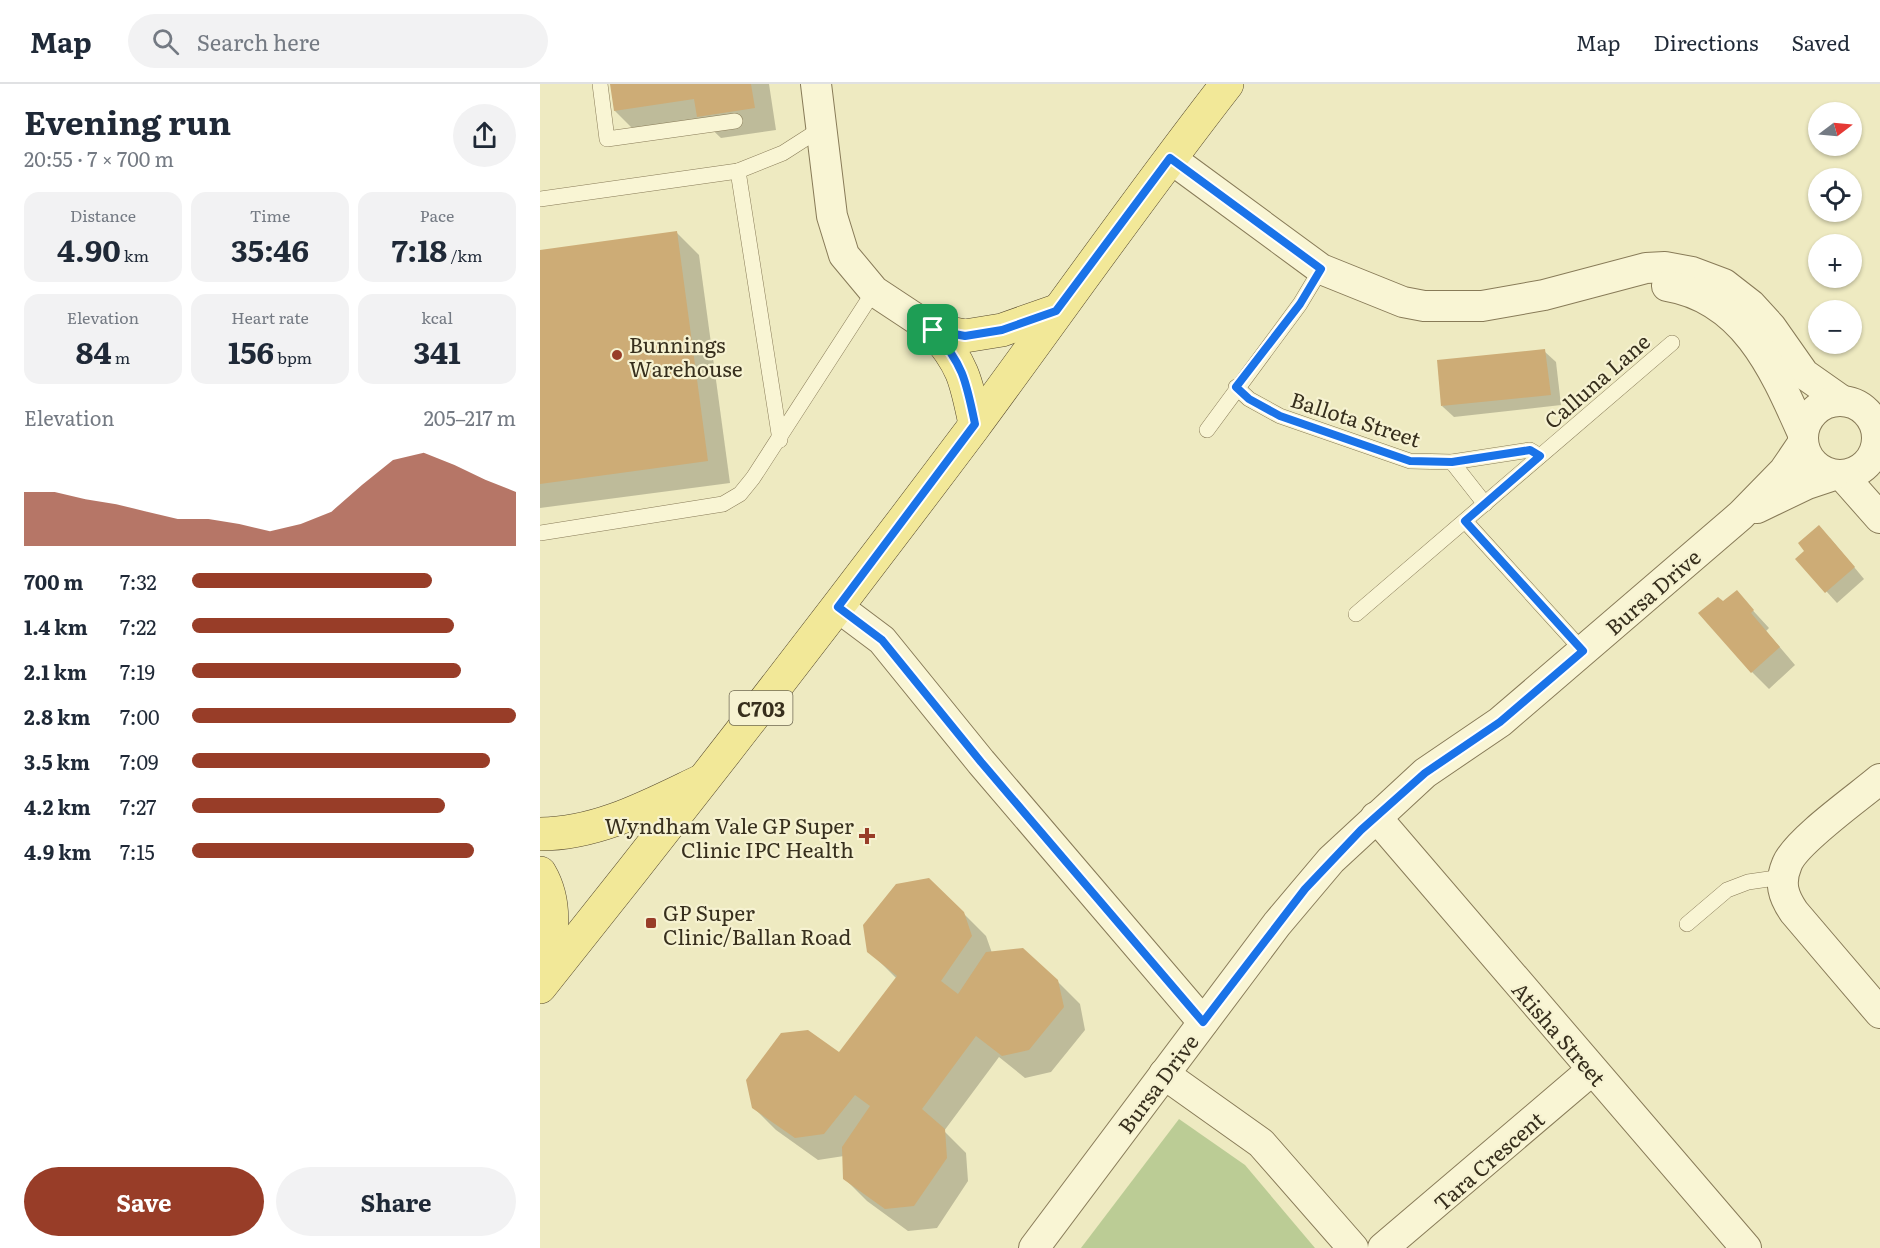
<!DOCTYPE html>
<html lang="en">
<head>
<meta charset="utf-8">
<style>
  body { margin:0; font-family:Literata,serif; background:#f2f2f3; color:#1f2937; height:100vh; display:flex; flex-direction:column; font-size:22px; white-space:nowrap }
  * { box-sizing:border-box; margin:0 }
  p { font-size:20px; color:#747a83 }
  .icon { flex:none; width:33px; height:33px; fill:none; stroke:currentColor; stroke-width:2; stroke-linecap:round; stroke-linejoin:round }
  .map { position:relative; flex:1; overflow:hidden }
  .drawer { display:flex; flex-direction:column; background:#fff; width:540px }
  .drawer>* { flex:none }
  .needle { width:39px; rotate:74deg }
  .tools { position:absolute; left:1268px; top:18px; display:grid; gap:12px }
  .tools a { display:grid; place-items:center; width:54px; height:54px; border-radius:50%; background:#fff; box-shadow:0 2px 4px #0004; font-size:30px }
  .pin { position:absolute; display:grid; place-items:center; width:51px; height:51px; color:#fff; margin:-26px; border-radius:12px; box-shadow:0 3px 9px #0006 }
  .round { display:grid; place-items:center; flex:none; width:63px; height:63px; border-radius:32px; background:#f2f2f3 }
  .summary { display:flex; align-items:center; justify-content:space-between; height:102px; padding:0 24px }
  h1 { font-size:33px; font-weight:700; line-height:45px }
  .metrics { display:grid; grid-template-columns:repeat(3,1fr); gap:9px; height:102px; padding:6px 24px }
  .metrics div { display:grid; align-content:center; border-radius:15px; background:#f2f2f3; text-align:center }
  .metrics b { font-size:30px; font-weight:700 }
  .metrics small { font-size:16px; font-weight:400 }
  .metrics p { font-size:16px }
  .chart { height:168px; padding:12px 24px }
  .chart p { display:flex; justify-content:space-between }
  .chart svg { width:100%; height:108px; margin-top:6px; fill:#983d28; opacity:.7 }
  .button { display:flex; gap:12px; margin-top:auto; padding:12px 24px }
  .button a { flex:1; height:69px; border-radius:36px; background:#983d28; color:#fff; font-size:24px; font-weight:700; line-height:69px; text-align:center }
  .button a+a { background:#f2f2f3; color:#1f2937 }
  ul { padding:0 24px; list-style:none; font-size:20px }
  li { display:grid; grid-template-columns:96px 72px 1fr; align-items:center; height:45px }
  li i { height:15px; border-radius:8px; background:#983d28 }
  header { display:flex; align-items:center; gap:36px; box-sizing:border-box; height:84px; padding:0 30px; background:#fff; border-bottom:2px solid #e0e1e3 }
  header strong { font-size:28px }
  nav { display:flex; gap:33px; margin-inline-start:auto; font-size:21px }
  .search { width:420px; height:54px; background:#f2f2f3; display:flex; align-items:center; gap:15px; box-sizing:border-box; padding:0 21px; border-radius:33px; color:#747a83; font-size:22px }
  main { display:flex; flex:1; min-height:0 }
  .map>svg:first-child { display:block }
</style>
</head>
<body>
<header>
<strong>Map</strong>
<div class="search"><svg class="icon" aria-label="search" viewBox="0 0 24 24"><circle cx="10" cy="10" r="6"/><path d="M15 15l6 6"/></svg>Search here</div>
<nav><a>Map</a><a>Directions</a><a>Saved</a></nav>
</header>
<main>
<section class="drawer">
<div class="summary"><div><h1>Evening run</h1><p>20:55 · 7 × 700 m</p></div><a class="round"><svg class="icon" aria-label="share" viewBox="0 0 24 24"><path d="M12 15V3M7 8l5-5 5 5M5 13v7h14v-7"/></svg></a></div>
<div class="metrics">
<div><p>Distance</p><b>4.90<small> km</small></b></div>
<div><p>Time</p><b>35:46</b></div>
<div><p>Pace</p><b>7:18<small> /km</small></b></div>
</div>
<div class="metrics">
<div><p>Elevation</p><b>84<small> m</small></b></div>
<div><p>Heart rate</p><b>156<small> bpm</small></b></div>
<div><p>kcal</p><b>341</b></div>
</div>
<div class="chart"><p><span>Elevation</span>205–217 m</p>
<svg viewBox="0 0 160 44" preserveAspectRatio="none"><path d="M0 44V22L10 22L20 25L30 27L40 30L50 33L60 33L70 35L80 38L90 35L100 30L110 19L120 9L130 6L140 11L150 17L160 22V44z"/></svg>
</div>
<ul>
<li><b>700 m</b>7:32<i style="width:74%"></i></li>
<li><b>1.4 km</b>7:22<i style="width:81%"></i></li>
<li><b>2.1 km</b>7:19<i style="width:83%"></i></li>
<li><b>2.8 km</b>7:00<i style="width:100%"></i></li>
<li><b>3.5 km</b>7:09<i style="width:92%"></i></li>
<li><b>4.2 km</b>7:27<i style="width:78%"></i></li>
<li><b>4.9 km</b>7:15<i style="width:87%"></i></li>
</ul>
<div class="button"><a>Save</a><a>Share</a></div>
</section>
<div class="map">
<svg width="1340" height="1164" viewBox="0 0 1340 1164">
  <rect width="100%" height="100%" fill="#eeeac1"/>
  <polygon fill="#bbcc95" points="639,1035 705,1081 775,1164 541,1164"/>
  <g fill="#0003">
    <polygon points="71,0 229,0 236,46 181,54 165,39 97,49 75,27"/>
    <polygon points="137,149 159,171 190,399 0,424 0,167"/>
    <polygon points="1004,267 1016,278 1021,321 914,333 902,322"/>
    <polygon points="1290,454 1324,495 1297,519 1257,475"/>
    <polygon points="1196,508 1229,544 1226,547 1255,581 1229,605 1212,588 1182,519"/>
    <polygon points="423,829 446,852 452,869 517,897 540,920 545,946 511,988 485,994 459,973 404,1047 426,1069 428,1097 397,1144 368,1147 327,1117 304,1094 304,1072 278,1076 236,1046 213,1023 299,970 357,895 329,867"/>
  </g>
  <g fill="#cdac76">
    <polygon points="70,0 211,0 215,24 157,33 154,15 74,27"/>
    <polygon points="137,147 168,377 0,400 0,166"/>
    <polygon points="1005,265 1011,311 901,322 897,276"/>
    <polygon points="1279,441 1315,483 1285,509 1255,475 1264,467 1258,459"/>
    <polygon points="1197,506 1214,526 1211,529 1240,563 1211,589 1158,529 1178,513 1183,517"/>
    <polygon points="389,794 424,828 432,852 401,897 418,910 446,868 483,864 518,896 524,923 489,966 462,972 436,952 382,1025 405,1045 407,1074 374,1122 345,1125 303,1095 302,1063 330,1022 315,1011 284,1050 255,1054 212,1024 206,996 241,949 268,946 299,968 357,892 327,868 323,841 356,800"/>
  </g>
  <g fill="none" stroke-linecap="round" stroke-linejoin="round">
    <defs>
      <g id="service">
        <polyline points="60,0 67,55 195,37"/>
        <polyline points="198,87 240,356"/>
        <polyline points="0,115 198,87 243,69 282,44"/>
        <polyline points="696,303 709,315 740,332 870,377 912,378 990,366 1000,372"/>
        <polyline points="667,346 760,220 781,185"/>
        <polyline points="912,378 945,420"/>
        <polyline points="925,437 1043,567"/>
        <polyline points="0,449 183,420 200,410 213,394 334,207"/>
        <polyline points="816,530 1132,259"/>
        <polyline points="1147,840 1187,806 1208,798 1243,793"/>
      </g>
      <g id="minor">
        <polyline points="276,0 292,132 304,171 334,207 393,246"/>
        <polyline points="630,74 781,185 863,218 884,222 942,222 1004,211 1106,184 1125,183 1152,188 1184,200 1211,221 1231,243 1264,290 1301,316"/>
        <path d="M1127 202C1205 215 1235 287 1263 350"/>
        <circle cx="1300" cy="354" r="37"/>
        <polyline points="1302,391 1340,434"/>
        <polyline points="1217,424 1267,400 1294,391"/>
        <polyline points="298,523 342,556 441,678 663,938"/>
        <path d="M1340 695C1319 713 1256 757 1247 780 1239 799 1243 812 1254 828L1340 929"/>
        <polyline points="836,733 1206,1164"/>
        <polyline points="624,990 721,1059 813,1164"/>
        <polyline points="494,1164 737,840 791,776 885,689 960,638 1201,431 1244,387 1263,359"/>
        <polyline points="843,1164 1052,986"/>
      </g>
      <g id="primary">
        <polyline points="393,246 425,252 462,246 516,227"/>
        <path d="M393 246C423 280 426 296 435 340"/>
        <path d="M0 750C57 750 109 722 159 698"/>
        <path d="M0 789C20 823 10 859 2 895"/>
        <path d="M0 903C147 719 291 533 433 344 518 229 599 113 687 0"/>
      </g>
    </defs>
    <use href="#service" stroke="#887b58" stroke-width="16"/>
    <use href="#minor" stroke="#887b58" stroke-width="32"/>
    <use href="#primary" stroke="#55482d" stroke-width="34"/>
    <use href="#service" stroke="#f9f5d4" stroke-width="15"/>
    <use href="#minor" stroke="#f9f5d4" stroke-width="30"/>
    <use href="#primary" stroke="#f2e898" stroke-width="33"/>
  </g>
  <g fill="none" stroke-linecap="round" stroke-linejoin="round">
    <defs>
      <path id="route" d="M630 74 781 185 760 220 696 303 709 315 740 332 870 377 912 378 990 366 1000 372 925 437 1043 567 960 638 885 689 821 746 765 805 663 938 441 678 342 556 298 523 435 340C426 296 423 280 393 246L425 252 462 246 516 227Z"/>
    </defs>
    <use href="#route" stroke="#fff" stroke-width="12"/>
    <use href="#route" stroke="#1a73e8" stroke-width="8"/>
  </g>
  <g fill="#983d28" stroke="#f6f2d1" stroke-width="2">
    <circle cx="77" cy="271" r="6"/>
    <path d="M324 743h6v6h6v6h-6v6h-6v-6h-6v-6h6z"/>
    <rect x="105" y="833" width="12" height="12" rx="3"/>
  </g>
  <g text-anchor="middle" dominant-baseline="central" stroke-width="4.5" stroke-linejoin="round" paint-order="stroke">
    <rect fill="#f6f2d1" stroke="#706a53" stroke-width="1.5" x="189.5" y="607" width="63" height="34" rx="4.5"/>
    <g font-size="20" font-weight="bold" fill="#372f1d">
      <text x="221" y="624">C703</text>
    </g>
    <g font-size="21" fill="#372f1d" stroke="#f6f2d1" text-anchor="start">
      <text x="89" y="259">Bunnings<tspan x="89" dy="24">Warehouse</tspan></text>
      <text x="314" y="740" text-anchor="end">Wyndham Vale GP Super<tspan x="314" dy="24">Clinic IPC Health</tspan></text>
      <text x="123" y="827">GP Super<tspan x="123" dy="24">Clinic/Ballan Road</tspan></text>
    </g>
    <g font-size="21" fill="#372f1d" stroke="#f6f2d1">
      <text transform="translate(1056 296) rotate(-41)">Calluna Lane</text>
      <text transform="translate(816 334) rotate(18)">Ballota Street</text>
      <text transform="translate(1112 507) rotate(-41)">Bursa Drive</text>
      <text transform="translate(1020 949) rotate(49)">Atisha Street</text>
      <text transform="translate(617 999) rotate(-53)">Bursa Drive</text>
      <text transform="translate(948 1076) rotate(-41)">Tara Crescent</text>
    </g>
  </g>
</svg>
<div class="tools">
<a><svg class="needle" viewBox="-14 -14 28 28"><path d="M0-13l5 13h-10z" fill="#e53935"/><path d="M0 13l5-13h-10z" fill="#747a83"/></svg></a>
<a><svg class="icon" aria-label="locate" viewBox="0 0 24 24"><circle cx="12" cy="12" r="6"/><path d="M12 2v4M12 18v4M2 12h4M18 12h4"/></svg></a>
<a>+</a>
<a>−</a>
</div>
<div class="pin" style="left:393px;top:246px;background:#1e9e55"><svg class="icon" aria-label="arrive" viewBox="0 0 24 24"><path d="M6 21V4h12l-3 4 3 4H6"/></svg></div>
</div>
</main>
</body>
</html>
